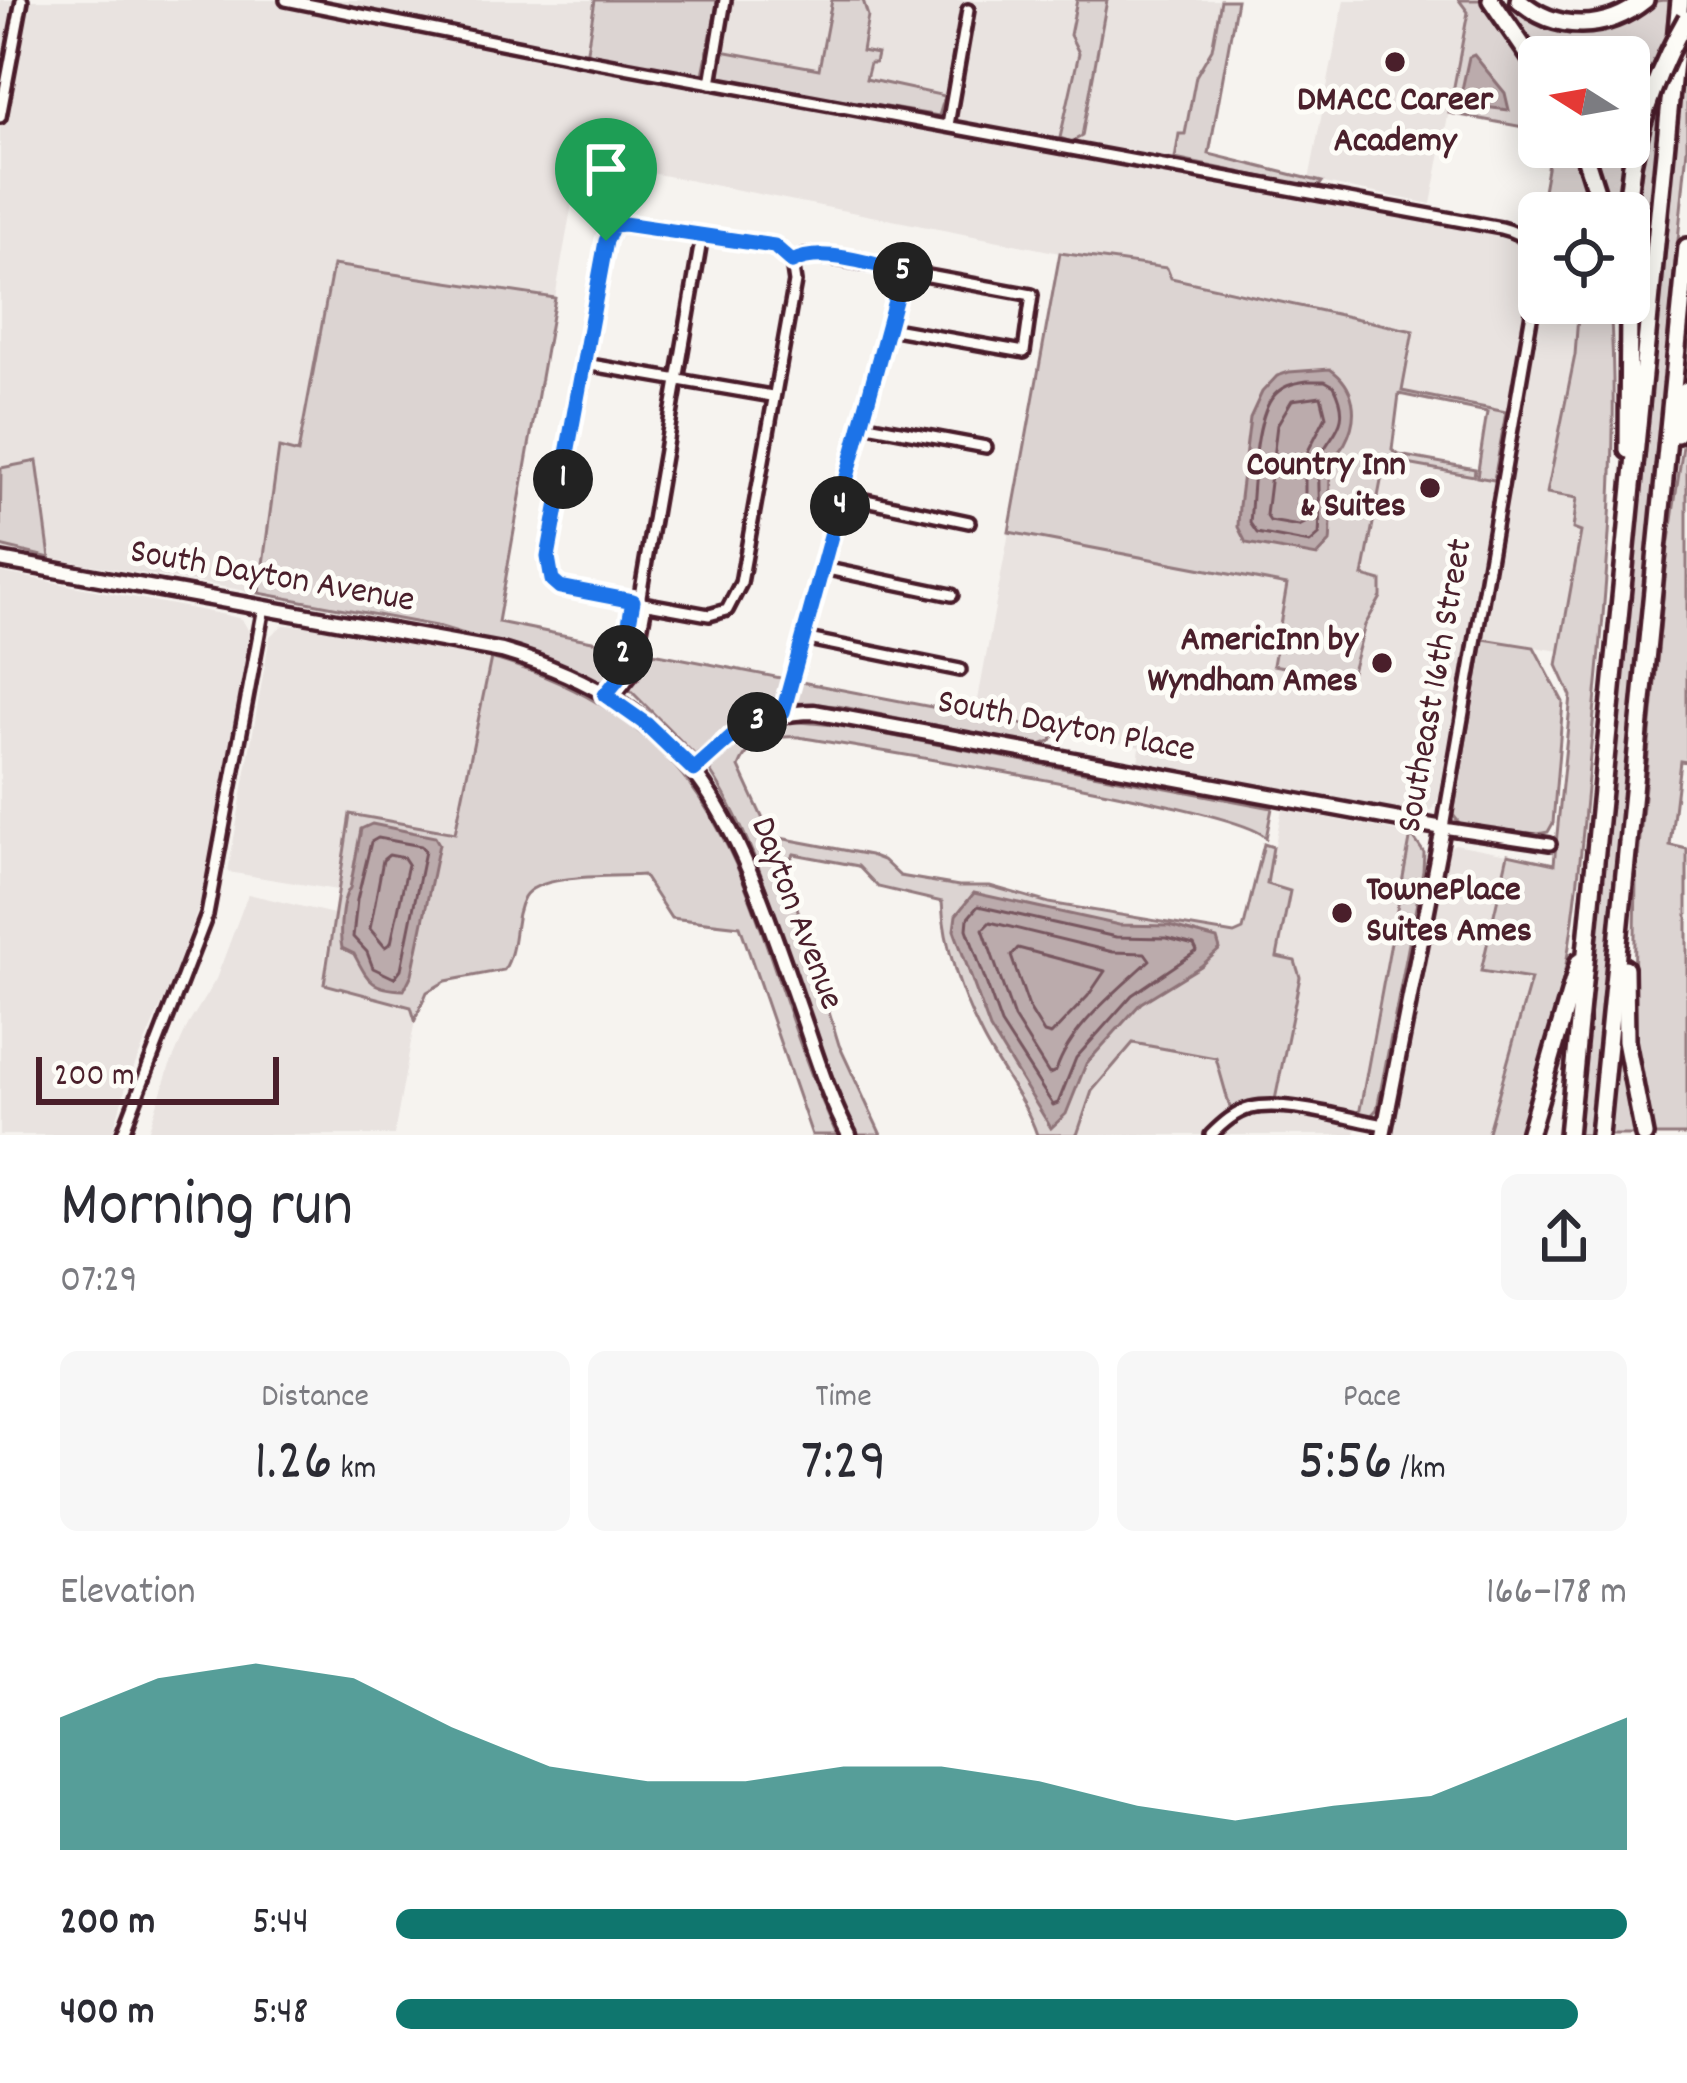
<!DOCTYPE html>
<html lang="en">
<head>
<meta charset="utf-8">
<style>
  body { margin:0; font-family:Dekko,sans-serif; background:#f7f7f7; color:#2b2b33; height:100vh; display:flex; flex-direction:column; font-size:45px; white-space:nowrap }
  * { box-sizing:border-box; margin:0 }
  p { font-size:39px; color:#7c7c81 }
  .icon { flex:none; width:66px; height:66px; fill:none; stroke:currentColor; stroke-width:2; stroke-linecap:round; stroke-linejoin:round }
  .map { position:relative; height:1135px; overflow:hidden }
  .sheet { display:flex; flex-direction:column; background:#fff; flex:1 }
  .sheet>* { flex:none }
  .needle { width:78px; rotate:281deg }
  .buttons { position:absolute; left:1518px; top:36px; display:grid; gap:24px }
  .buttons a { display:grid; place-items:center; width:132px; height:132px; border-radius:18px; background:#fff; box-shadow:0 6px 30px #0003; font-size:60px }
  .scale { position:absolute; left:36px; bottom:30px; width:243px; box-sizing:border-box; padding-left:12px; border:6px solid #4a1f2b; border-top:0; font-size:33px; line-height:42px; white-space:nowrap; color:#4a1f2b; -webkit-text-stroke:9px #fdfcf7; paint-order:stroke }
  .pin { position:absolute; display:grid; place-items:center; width:102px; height:102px; color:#fff; margin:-123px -51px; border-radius:50% 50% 50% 0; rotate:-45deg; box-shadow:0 0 12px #0007 }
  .pin .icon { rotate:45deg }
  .km { position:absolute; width:60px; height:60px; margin:-30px; border-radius:50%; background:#222; color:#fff; font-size:33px; line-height:60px; text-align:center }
  .round { display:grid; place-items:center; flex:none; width:126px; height:126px; border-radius:18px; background:#f7f7f7 }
  .head { display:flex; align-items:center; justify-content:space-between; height:204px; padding:0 60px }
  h1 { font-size:66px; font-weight:600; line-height:90px }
  .metrics { display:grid; grid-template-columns:repeat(3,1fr); gap:18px; height:204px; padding:12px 60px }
  .metrics div { display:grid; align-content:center; border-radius:18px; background:#f7f7f7; text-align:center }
  .metrics b { font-size:60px; font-weight:600 }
  .metrics small { font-size:33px; font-weight:400 }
  .metrics p { font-size:33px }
  .chart { height:336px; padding:24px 60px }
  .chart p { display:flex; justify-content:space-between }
  .chart svg { width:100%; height:216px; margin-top:12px; fill:#0f766e; opacity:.7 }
  ul { padding:0 60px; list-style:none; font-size:39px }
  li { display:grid; grid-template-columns:192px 144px 1fr; align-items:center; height:90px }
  li i { height:30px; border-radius:15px; background:#0f766e }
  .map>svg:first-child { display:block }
</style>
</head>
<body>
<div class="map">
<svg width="1687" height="1135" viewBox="0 0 1687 1135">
  <rect width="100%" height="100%" fill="#f6f3ef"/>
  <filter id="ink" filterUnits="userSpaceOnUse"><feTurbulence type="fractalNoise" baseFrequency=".00833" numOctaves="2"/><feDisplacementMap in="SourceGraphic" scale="24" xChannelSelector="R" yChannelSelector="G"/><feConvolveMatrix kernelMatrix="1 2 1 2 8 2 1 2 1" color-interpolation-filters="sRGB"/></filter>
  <g filter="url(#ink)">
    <g fill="#e9e3e0">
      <polygon points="0,0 1076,0 1106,5 1107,0 1227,0 1188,176 1511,236 1525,246 1531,268 1506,412 1401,391 1412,331 1170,278 1166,268 1060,253 580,159 555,298 333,266 298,454 279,449 259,593 50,558 37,462 2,468 0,475"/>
      <polygon points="1344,0 1459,0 1468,12 1431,204 1309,180"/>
      <polygon points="1538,314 1578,316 1575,355 1548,492 1577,498 1574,518 1582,531 1560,651 1467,637 1439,797 1432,810 1421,816 1138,762 1140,747 975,716 1009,532 1287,585 1350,679 1365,625 1381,597 1363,577 1385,459 1508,482"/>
      <polygon points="0,572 226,615 242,619 253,639 206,888 169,988 127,1083 112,1135 0,1135"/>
      <polygon points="283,625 307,626 491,658 456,833 350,814 337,890 228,872 270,636"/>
      <polygon points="1282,809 1411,834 1355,1135 1219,1135 1249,1115 1273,1111 1300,977 1295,961 1277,958 1267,885"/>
      <polygon points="1455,844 1508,854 1481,970 1531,978 1487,1135 1391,1135 1447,849"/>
      <polygon points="248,894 334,914 324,966 411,1007 415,1020 394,1135 147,1135 169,1068 188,1025 216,979"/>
      <polygon points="1133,1043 1216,1058 1231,1111 1205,1135 1077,1135 1092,1091"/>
    </g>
    <g fill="#dcd4d2" stroke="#937a7e" stroke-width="3">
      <polygon points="595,0 718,0 703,74 586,57"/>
      <polygon points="832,0 863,0 868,16 862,51 877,54 875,63 870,63 866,79 945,96 939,116 723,80 719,72 722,51 819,69"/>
      <polygon points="1077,0 1107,0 1082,136 1071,142 1060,138 1079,53 1070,35"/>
      <polygon points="1221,0 1237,0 1209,154 1322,182 1320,185 1312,187 1175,159 1179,134 1185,134 1196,76 1212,49"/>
      <polygon points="1459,0 1482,0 1539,83 1539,130 1449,113 1468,12"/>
      <path d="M1496 0C1519 0 1537 32 1566 29 1602 25 1632 0 1669 0L1666 42 1647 82 1629 143V57H1539Z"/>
      <polygon points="1687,18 1687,149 1590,1135 1576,1135"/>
      <path d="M1664 79 1642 349H1637C1635 247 1629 178 1664 79Z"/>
      <polygon points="1543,147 1574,147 1596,213 1539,213 1550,151"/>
      <polygon points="1588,147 1628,147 1619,213 1610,213"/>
      <polygon points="1060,253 1167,268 1171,278 1413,331 1402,391 1506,412 1494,480 1477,477 1487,412 1399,394 1392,450 1399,455 1475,469 1474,476 1385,460 1363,576 1381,581 1381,597 1365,625 1350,679 1273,665 1287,585 1009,532"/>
      <polygon points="333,265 555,298 498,622 617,646 613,676 608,683 600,685 540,656 441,627 259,593 279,448 298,453"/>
      <path d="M1540 303H1610C1619 438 1608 569 1595 704 1584 812 1578 924 1553 1030 1544 1065 1532 1100 1522 1135H1487L1531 979 1481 971 1508 854 1554 864 1571 696 1557 665 1581 532 1573 529 1577 498 1547 493 1575 355 1578 316 1538 314Z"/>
      <polygon points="1687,419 1687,762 1680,761 1670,845 1687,849 1687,1135 1649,1135 1633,1053 1636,879 1668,547"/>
      <polygon points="37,461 50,558 0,546 1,468"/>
      <polygon points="1483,639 1534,647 1563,702 1553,823 1548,832 1538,834 1461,825 1453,815"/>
      <polygon points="643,651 786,679 771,707 744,717 695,755 628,688 639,675"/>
      <path d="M491 658C758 736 739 923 837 1135H812L740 926 671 918 643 875C617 877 537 873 524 897 512 919 518 948 504 970L446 981 427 992 415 1020 411 1007 324 984 350 814 455 833Z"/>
      <polygon points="796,681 1057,731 1051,741 1039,746 838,706 797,703 793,697"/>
      <path d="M788 721 835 725 1272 808 1266 838C1246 808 861 748 799 737 773 735 749 741 739 767L767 828 775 837 870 855 883 860 900 876 959 886H990L1049 903 1234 934 1243 930 1264 844 1273 847 1267 884 1290 891 1277 957 1295 961 1300 977 1275 1100H1261L1231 1111 1216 1058 1133 1043 1092 1091 1077 1135H1037C1025 1099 999 1070 982 1036 962 997 944 946 942 902L878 887 858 866 794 854 786 865 789 881 839 1045 881 1135H855C792 1020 783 881 710 771 722 744 760 726 788 721Z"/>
      <polygon points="1411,834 1424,853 1423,871 1377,1109 1370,1117 1359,1115"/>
      <polygon points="1620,1019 1624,1076 1637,1135 1606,1135"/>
    </g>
    <g fill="#bbabac" stroke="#8e7378" stroke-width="3">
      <polygon points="1474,55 1505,93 1509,110 1475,106 1460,99 1469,57"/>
      <path d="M1330 369C1355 386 1360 415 1345 443 1341 450 1332 458 1331 466 1327 490 1333 517 1330 542L1317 556 1246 543 1238 527 1239 506 1250 418 1262 392 1277 376 1289 372Z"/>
      <path d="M372 824 435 837 439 844 412 974 404 990C370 989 368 980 354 954L342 948C339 934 341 899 350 888L361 829Z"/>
      <polygon points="974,893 1119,925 1169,926 1217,939 1220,949 1201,966 1141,1003 1086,1064 1066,1114 1051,1128 990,1029 954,930 956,915"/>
    </g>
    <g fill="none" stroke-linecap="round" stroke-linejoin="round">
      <g stroke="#77575f" stroke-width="3">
        <path d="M1307 381H1325L1334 386C1357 431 1321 435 1319 467 1318 489 1321 512 1319 535L1310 543 1257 533 1250 523C1253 491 1254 423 1272 398 1281 386 1293 383 1307 381Z"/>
        <polygon points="1321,396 1326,416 1305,457 1305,523 1299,526 1270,521 1266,515 1277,425 1292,400"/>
        <polygon points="378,838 421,846 425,851 401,969 394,978 373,968 367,952 353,937 357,900 371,842"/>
        <polygon points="389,855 404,858 408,864 391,943 385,947 370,929 383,860"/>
        <polygon points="978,906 1116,937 1167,938 1194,945 1197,951 1132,995 1076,1058 1058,1103 1053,1105 1001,1024 967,929 968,918"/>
        <path d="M990 922 1113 952 1145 953 1150 960C1117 991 1070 1027 1056 1071L1049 1074 1014 1018 983 929Z"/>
        <polygon points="1018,948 1105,971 1088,996 1051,1035 1044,1033 1030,1010 1011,956"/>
      </g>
      <defs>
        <g id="street">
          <path d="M286 0 581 59 1501 228C1526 234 1538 246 1539 272L1443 828 1550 844"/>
          <polyline points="711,83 725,0"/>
          <polyline points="0,117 22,0"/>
          <polyline points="948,125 968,10"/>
          <polygon points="624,224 774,246 792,262 795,282 741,583 727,610 709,615 560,588 552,580 548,558 606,241 613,225"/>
          <polyline points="792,262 805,256 820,256 1032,295 1024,352 888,328"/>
          <polyline points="585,364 772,396"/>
          <polyline points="862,424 986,447"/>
          <polyline points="842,495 969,522"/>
          <polyline points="823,568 952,595"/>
          <polyline points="639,602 702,235"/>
          <polyline points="803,638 960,670"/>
          <polyline points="605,695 619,678 633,601"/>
          <polyline points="612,699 633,673 646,604"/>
          <polyline points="783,712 903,271"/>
          <polyline points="122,1135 207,915 264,607"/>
          <path d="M1211 1135C1222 1124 1235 1112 1251 1108 1287 1100 1348 1119 1385 1125"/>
        </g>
        <g id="secondary">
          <path d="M0 560 502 651C707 711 738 833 802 1015 816 1055 828 1097 849 1135"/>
          <path d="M694 770C732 734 760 712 814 712L1443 828 1383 1135"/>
        </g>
        <g id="highway">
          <polyline points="1491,0 1539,70"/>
          <path d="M1519 0C1556 33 1607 31 1645 0"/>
          <polyline points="1582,147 1603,213"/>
          <polyline points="1626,213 1632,165"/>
          <polyline points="1677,434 1687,390"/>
          <polyline points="1628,450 1629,303"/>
          <polyline points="1625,968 1626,1041 1644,1135"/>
          <polyline points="1529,1135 1579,962"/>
          <polyline points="1568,1135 1680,0"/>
          <polyline points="1599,1135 1687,247"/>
        </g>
      </defs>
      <use href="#street" stroke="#4a1f2b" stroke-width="18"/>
      <use href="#secondary" stroke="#4a1f2b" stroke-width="21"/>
      <use href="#highway" stroke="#4a1f2b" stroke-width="24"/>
      <use href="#street" stroke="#fdfcf7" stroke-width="9"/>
      <use href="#secondary" stroke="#fdfcf7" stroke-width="12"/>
      <use href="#highway" stroke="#fdfcf7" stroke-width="15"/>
      <defs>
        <path id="highway-bridge" d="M1632 165C1642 112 1660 65 1687 18"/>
      </defs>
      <use href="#highway-bridge" stroke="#4a1f2b" stroke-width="24" stroke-linecap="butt"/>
      <use href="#highway-bridge" stroke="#fdfcf7" stroke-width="15"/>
    </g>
  </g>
  <g fill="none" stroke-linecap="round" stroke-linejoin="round" filter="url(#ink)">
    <defs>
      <path id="route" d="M624 224 774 246 792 262C823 246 870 265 903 271L783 712 731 737 694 770 646 724 605 695 619 678 633 601 560 587 552 580 548 557 606 241 613 225Z"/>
    </defs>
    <use href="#route" stroke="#fff" stroke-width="24"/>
    <use href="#route" stroke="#1a73e8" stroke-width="15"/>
  </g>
  <g fill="#4a1f2b" stroke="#fdfcf7" stroke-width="4.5">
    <circle cx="1395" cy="62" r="12"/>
    <circle cx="1430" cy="488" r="12"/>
    <circle cx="1382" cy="663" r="12"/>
    <circle cx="1342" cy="913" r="12"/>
  </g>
  <g text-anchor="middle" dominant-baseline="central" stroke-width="10" stroke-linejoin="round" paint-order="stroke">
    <g font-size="36" font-weight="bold" fill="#4a1f2b" stroke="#fdfcf7" text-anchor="end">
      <text x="1395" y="102" text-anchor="middle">DMACC Career<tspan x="1395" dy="41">Academy</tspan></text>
      <text x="1406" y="467">Country Inn<tspan x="1406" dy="41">&amp; Suites</tspan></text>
      <text x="1358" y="642">AmericInn by<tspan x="1358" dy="41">Wyndham Ames</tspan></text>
      <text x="1366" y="892" text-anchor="start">TownePlace<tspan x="1366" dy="41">Suites Ames</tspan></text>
    </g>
    <g font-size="36" fill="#4a1f2b" stroke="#fdfcf7">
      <text transform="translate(272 578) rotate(10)">South Dayton Avenue</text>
      <text transform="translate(1437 686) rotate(-80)">Southeast 16th Street</text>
      <text transform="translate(1066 728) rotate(11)">South Dayton Place</text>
      <text transform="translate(795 914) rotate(69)">Dayton Avenue</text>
    </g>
  </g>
</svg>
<div class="buttons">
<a><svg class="needle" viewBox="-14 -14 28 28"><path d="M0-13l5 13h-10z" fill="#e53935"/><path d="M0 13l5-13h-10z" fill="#7c7c81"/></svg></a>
<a><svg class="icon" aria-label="locate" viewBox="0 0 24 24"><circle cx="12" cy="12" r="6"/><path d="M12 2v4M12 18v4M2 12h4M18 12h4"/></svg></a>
</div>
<div class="scale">200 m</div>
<div class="pin" style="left:606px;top:241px;background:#1e9e55"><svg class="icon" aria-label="arrive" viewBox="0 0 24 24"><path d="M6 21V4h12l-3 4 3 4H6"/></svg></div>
<b class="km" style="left:563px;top:479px">1</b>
<b class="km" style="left:623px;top:655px">2</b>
<b class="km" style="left:757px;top:722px">3</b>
<b class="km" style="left:840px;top:506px">4</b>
<b class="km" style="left:903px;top:272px">5</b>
</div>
<section class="sheet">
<div class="head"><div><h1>Morning run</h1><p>07:29</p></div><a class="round"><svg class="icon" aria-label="share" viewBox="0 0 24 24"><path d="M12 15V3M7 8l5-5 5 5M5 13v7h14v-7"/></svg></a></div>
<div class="metrics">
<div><p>Distance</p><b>1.26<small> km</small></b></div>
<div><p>Time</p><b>7:29</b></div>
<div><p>Pace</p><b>5:56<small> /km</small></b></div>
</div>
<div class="chart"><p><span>Elevation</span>166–178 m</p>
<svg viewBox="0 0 160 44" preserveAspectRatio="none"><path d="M0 44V17L10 9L20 6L30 9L40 19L50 27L60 30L70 30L80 27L90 27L100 30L110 35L120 38L130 35L140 33L150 25L160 17V44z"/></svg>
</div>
<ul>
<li><b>200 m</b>5:44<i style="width:100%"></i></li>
<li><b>400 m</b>5:48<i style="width:96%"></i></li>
</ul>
</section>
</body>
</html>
